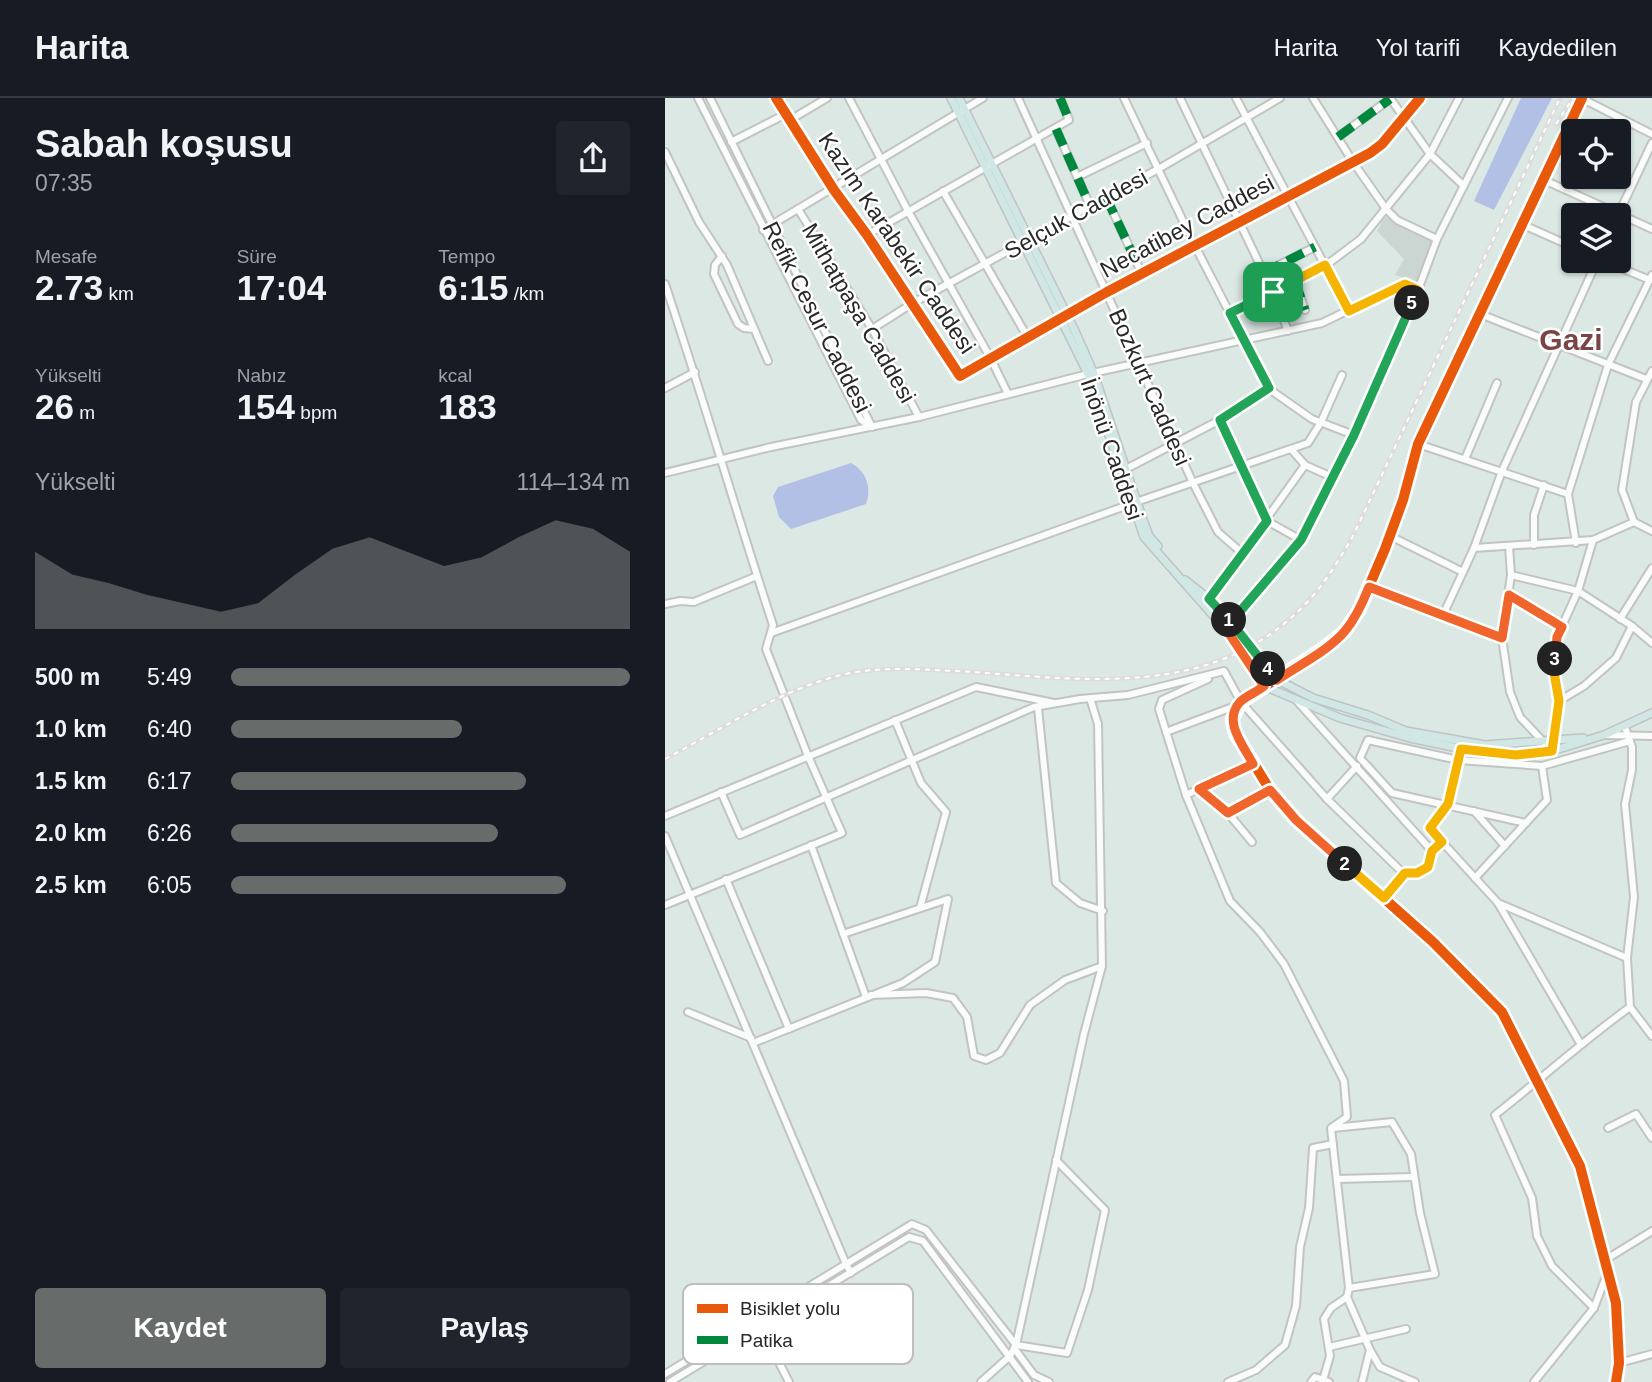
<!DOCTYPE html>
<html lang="tr">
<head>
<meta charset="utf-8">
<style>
  body { margin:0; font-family:Helvetica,sans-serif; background:#20242c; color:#f1f3f6; height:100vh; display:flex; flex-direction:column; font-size:26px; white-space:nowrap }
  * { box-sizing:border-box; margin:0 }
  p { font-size:23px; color:#9ea1a6 }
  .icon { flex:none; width:38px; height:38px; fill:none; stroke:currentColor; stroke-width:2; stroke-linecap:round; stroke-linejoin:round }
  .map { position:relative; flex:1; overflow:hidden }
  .side { display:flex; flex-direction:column; background:#171b24; width:665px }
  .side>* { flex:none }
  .controls { position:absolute; left:896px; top:21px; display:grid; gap:14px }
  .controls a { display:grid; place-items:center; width:70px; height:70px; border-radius:7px; background:#171b24; box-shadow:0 2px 5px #0004; font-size:35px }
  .pin { position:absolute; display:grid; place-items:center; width:60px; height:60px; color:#fff; margin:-30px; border-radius:14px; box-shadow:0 4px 10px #0006 }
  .km { position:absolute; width:35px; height:35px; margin:-18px; border-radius:50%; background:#222; color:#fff; font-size:19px; line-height:35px; text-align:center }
  .round { display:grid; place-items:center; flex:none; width:74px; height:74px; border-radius:7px; background:#20242c }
  .headline { display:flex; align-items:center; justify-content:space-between; height:119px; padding:0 35px }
  h1 { font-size:38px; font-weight:700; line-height:52px }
  .metrics { display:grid; grid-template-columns:repeat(3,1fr); gap:10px; height:119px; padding:7px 35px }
  .metrics div { display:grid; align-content:center }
  .metrics b { font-size:35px; font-weight:700 }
  .metrics small { font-size:19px; font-weight:400 }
  .metrics p { font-size:19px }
  .chart { height:196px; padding:14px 35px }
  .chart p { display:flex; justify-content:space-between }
  .chart svg { width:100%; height:126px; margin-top:7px; fill:#676b6a; opacity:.7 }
  .primary-button { display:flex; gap:14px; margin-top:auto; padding:14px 35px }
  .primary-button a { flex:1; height:80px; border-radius:7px; background:#676b6a; color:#fff; font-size:28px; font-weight:700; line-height:80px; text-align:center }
  .primary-button a+a { background:#20242c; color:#f1f3f6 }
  ul { padding:0 35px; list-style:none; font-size:23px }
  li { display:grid; grid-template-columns:112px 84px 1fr; align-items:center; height:52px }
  li i { height:18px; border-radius:9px; background:#676b6a }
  header { display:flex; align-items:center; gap:42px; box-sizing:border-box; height:98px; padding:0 35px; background:#171b24; border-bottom:2px solid #363941 }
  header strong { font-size:33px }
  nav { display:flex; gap:38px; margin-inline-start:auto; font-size:24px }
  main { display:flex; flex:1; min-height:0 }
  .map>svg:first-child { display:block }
</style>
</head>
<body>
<header>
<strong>Harita</strong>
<nav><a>Harita</a><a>Yol tarifi</a><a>Kaydedilen</a></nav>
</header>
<main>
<section class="side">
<div class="headline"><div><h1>Sabah koşusu</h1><p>07:35</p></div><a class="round"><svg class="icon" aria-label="share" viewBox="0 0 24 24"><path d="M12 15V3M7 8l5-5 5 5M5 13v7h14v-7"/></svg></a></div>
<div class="metrics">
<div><p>Mesafe</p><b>2.73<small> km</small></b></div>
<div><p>Süre</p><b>17:04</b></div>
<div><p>Tempo</p><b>6:15<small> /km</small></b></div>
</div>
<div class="metrics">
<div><p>Yükselti</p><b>26<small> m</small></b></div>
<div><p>Nabız</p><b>154<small> bpm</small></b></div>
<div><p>kcal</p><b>183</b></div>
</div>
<div class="chart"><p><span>Yükselti</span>114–134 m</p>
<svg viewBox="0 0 160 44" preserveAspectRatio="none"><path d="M0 44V17L10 25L20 28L30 32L40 35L50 38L60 35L70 25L80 16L90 12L100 17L110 22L120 19L130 12L140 6L150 9L160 17V44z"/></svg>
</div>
<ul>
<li><b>500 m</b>5:49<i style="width:100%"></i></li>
<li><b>1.0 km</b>6:40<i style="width:58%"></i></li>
<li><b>1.5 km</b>6:17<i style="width:74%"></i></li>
<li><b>2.0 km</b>6:26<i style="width:67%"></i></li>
<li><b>2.5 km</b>6:05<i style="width:84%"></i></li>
</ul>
<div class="primary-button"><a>Kaydet</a><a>Paylaş</a></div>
</section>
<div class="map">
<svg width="987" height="1284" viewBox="0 0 987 1284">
  <rect width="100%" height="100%" fill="#dce8e4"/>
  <g fill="#b2c0e6">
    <polygon points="856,0 887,0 829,112 809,103"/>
    <path d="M186 365C201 373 207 389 201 406L126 431 114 419 108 398 113 389Z"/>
  </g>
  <polygon fill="#cbd6d3" points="720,119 743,133 769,143 754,185 730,177 739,161 712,133"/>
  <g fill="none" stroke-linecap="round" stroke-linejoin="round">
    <defs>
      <g id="minor">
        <polyline points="33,0 196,322 207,329"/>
        <polyline points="45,0 206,327"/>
        <polyline points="111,0 169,92 202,137 295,278 442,194 705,55 717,46 755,0"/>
        <polyline points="184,0 243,113 326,261 343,296"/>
        <polyline points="353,0 528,385 553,434 577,455"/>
        <polyline points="459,0 530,148 604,291 647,321 689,337"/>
        <polyline points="515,0 608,194 623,233"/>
        <polyline points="571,0 684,213"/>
        <polyline points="648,0 688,64 721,111 732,122 772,141"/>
        <polyline points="725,0 765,56 799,88"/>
        <polyline points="916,0 987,36"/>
        <polyline points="917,0 753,346 738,402 720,451 694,512 680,533 659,550 576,604 567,621 570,635 605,692 631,722 768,844 837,914 915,1068 951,1205 954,1265 951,1284"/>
        <polyline points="125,22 162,0"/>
        <polyline points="391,31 425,108"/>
        <polyline points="673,39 725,1"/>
        <polyline points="66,44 121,16"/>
        <polyline points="0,54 34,124 62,167 103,263"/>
        <polyline points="412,79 482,45"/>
        <polyline points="879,82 987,131"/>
        <polyline points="278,93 363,240"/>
        <polyline points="441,99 477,176"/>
        <polyline points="133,111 207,231 254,319"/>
        <polyline points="953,117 987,45"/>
        <polyline points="856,126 908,149"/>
        <polyline points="98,132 318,0"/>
        <polyline points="202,137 404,22 395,0"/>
        <polyline points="57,158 50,167 49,176 73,226 79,230 89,231"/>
        <polyline points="939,163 985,182"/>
        <polyline points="598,175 650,149"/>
        <polyline points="630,183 640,212"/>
        <path d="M0 186C38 299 71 414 108 527L101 551 143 658 177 735 0 807"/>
        <polyline points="565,215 660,168 696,141 765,56 794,0"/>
        <polyline points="815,216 981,281"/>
        <polyline points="207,231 248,205 495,70 615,0"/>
        <polyline points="0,290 30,274"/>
        <polyline points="555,322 602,423 636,442"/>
        <polyline points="753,346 903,396"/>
        <polyline points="626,351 640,367 667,379"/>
        <polyline points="800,361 832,285"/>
        <polyline points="459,372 555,322 604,291"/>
        <polyline points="0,375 106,349 254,319 423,276 657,225 733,188 740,186 753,192"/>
        <polyline points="471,404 643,345 656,324 677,277"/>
        <polyline points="969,424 957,392 971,304 987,273"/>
        <polyline points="725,438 798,474 809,450 928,442 969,424 987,433"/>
        <polyline points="911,445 903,396 943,267 987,177"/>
        <polyline points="869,447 869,417 879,387"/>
        <polyline points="844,448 846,477 837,540 845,594 855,619 887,653 894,603 889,574 892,539 913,493 928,442"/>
        <polyline points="809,450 837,373 932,163"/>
        <polyline points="846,477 913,493 967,528 987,545"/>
        <polyline points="704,489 837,540"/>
        <polyline points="843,497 897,529"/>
        <polyline points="544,501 640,367"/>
        <polyline points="0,506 15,503 29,504 92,478"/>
        <polyline points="778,517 798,474"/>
        <polyline points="955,521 987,470"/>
        <polyline points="560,531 636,442 689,337 753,192 772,141 843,0"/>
        <polyline points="106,535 466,406"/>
        <polyline points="543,581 497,602 494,611 521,697 565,803 595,834 619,866 679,983 682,1019 666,1030 684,1190 682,1199 705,1252 715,1269 750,1284"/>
        <polyline points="894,603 919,588 951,560 967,528"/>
        <polyline points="373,610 391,785 415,805 438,813"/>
        <polyline points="230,622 256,685 281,714 255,810"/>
        <polyline points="960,629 967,649 967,672 960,706 969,799 962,860 965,909 987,938"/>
        <polyline points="501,634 573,607"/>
        <polyline points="940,637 987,638"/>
        <polyline points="796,651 783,706 765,730 769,735 833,805 962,860"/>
        <polyline points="534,691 563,715 587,744"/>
        <polyline points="56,694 75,737 369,609 415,601 463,597 559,573 576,604 662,701 737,774 752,775 763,769 767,753 631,602"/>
        <polyline points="521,697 588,666"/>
        <polyline points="662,701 692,668"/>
        <polyline points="809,713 840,748"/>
        <polyline points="563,715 605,692"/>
        <polyline points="0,718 311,589 389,605"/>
        <polyline points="861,725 727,695 695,660 703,642 793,662 877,668 965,643"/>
        <polyline points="0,738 181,1166 186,1175"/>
        <polyline points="146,747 201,899"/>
        <polyline points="810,780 882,702 877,668"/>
        <polyline points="61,781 124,931"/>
        <polyline points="719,800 740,775"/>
        <polyline points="833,805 915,945"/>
        <polyline points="206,897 261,895 288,900 302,919 309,958 321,962 335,955 365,907 400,882 437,868 433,626 425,600"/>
        <polyline points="23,914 86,940"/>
        <polyline points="88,945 238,885 270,864 283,801 178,836"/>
        <polyline points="668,1030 727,1024 746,1056 755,1115 770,1176 684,1190"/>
        <polyline points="943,1030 971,1016 987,1040"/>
        <polyline points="672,1081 748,1079"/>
        <polyline points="940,1162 987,1133"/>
        <path d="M929 1210 887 1168 872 1138 867 1100 830 1017C876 981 918 943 965 909"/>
        <polyline points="96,1229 124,1284"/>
        <polyline points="664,1249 741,1231"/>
        <polyline points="349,1250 369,1277 384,1284"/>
        <polyline points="954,1265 987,1256"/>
        <polyline points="0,1276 247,1126 261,1132 351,1247 402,1255 423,1192 440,1112 391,1062"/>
        <polyline points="658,1282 665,1258 659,1221 666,1210 682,1199"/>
        <polyline points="5,1284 244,1139 258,1143 363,1284"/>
        <polyline points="316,1284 345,1258 351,1247 419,936 437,868"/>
        <polyline points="563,1284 591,1272 620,1247 631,1208 635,1149 644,1110 648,1050 668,1046"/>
        <polyline points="646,1284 650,1279 664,1284"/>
        <polyline points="697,1284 705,1252"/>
        <polyline points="869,1284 929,1210 942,1176"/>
      </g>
      <g id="major">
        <polyline points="286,0 423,276 479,439 560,531 599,588 675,620 745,640 793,650 851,657 887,653 939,637 987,615"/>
        <polyline points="294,0 410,233 429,276 477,419 484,438 493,448"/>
        <polyline points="520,482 544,501 566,525 613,582 648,600 703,617 741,633 820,647 918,640"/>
      </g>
    </defs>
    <use href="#minor" stroke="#c2c4c2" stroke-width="10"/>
    <use href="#major" stroke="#bfc4c2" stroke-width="10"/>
    <use href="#minor" stroke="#fafcfb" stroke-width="6"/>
    <use href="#major" stroke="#d0e7e5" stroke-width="7"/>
    <defs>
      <g id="rail">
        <polyline points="891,26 908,0"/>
        <path d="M0 661C57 631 113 593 176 577 219 567 265 572 308 574 432 583 562 601 652 493 665 477 676 458 687 440L895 0"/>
      </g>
    </defs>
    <use href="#rail" stroke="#dedcdc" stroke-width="4.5"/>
    <use href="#rail" stroke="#fff" stroke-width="2" stroke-dasharray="5" stroke-linecap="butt"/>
    <g stroke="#00873e" stroke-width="9" stroke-dasharray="18 9" stroke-linecap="butt">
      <polyline points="395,0 404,22"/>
      <polyline points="391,31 425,108"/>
      <polyline points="673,39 725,1"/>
      <polyline points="441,99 477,176"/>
      <polyline points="598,175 650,149"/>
      <polyline points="630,183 640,212"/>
    </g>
    <defs>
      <g id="cycleway">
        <polyline points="111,0 169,92 202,137 295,278 442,194 705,55 717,46 755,0"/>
        <polyline points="917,0 753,346 738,402 720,451 694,512 680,533 659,550 576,604 567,621 570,635 605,692 631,722 768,844 837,914 915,1068 951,1205 954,1265 951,1284"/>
      </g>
    </defs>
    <use href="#cycleway" stroke="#fff" stroke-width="15"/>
    <use href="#cycleway" stroke="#e8590c" stroke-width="10"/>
  </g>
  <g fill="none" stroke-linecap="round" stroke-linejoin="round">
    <defs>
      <polyline id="split-1" points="564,522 544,501 602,423 555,322 604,290 565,215 608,194"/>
      <path id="split-2" d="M564 522 566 524 561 531 599 588C592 594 581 598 575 604 557 623 579 648 588 666L534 691 563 715 605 692 631 722 680 766"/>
      <polyline id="split-3" points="680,766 719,800 740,775 752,775 763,769 767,753 777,744 765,730 783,706 796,651 851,657 887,653 894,603 889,574 890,561"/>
      <path id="split-4" d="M603 571 612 582C634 567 663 553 680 533 691 520 698 504 704 489L837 540 844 497 897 529 892 539 890 561"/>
      <polyline id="split-5" points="603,571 566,524 636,442 689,337 747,205"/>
      <polyline id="split-6" points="608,194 660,167 684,213 740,186 753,192 747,205"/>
    </defs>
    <use href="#split-1" stroke="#fff" stroke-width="14"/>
    <use href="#split-2" stroke="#fff" stroke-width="14"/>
    <use href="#split-3" stroke="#fff" stroke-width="14"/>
    <use href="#split-4" stroke="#fff" stroke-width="14"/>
    <use href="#split-5" stroke="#fff" stroke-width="14"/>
    <use href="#split-6" stroke="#fff" stroke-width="14"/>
    <use href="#split-1" stroke="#22a559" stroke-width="9"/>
    <use href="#split-2" stroke="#f0652b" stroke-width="9"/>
    <use href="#split-3" stroke="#f5b400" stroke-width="9"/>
    <use href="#split-4" stroke="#f0652b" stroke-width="9"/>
    <use href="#split-5" stroke="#22a559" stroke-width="9"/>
    <use href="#split-6" stroke="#f5b400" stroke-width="9"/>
  </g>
  <g text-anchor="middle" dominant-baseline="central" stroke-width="5" stroke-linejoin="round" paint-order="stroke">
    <g font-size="23" fill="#282828" stroke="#fff">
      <text transform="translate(411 116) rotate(-29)">Selçuk Caddesi</text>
      <text transform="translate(522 128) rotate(-28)">Necatibey Caddesi</text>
      <text transform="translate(232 145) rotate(56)">Kazım Karabekir Caddesi</text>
      <text transform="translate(194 215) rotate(60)">Mithatpaşa Caddesi</text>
      <text transform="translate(152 219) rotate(63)">Refik Cesur Caddesi</text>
      <text transform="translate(485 289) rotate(66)">Bozkurt Caddesi</text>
      <text transform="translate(447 351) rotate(71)">İnönü Caddesi</text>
    </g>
    <g font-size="30" font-weight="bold" fill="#7b4546" stroke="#fff">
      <text x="906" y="241">Gazi</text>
    </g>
  </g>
  <rect x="18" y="1186" width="230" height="80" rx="10" fill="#fff" stroke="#bebebe" stroke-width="2"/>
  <rect x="32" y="1206" width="31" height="9" fill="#e8590c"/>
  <rect x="32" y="1238" width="31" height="8" fill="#00873e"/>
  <g font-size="19" fill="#282828">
    <text x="75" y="1217">Bisiklet yolu</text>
    <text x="75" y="1249">Patika</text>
  </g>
</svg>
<div class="controls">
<a><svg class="icon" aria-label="locate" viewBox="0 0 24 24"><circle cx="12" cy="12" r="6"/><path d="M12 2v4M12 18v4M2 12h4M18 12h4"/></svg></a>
<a><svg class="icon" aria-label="layers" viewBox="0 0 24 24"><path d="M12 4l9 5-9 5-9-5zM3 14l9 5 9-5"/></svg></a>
</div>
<div class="pin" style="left:608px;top:194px;background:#1e9e55"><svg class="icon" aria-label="arrive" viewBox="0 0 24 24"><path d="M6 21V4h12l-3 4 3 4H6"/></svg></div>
<b class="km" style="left:564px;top:522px">1</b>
<b class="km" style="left:680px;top:766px">2</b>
<b class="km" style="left:890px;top:561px">3</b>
<b class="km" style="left:603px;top:571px">4</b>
<b class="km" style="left:747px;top:205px">5</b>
</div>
</main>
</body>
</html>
